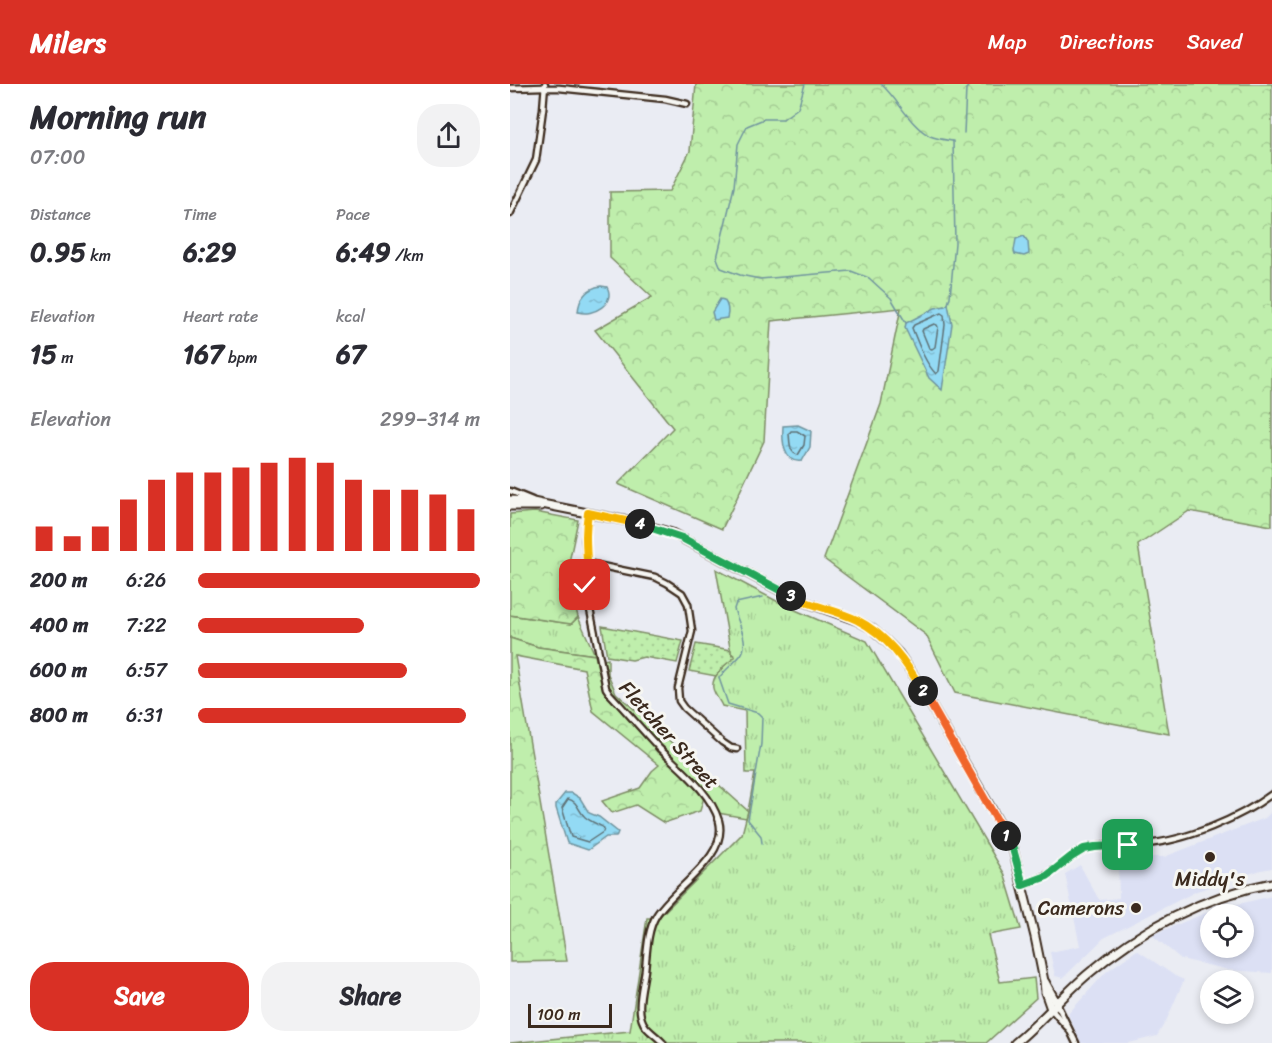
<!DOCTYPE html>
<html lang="en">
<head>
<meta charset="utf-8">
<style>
  body { margin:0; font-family:Sriracha,sans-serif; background:#f2f2f3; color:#2b2b33; height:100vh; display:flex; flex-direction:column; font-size:22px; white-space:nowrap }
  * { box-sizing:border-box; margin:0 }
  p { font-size:20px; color:#7c7c81 }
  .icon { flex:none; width:33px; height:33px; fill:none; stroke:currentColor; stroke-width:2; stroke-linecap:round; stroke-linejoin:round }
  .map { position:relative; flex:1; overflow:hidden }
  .panel { display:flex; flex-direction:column; background:#fff; width:510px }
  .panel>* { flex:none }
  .buttons { position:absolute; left:690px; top:820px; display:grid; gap:12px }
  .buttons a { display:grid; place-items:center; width:54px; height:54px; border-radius:50%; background:#fff; box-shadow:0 3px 9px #0003; font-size:30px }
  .scale { position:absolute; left:18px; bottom:15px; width:84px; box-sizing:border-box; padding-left:6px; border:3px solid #3b2a1e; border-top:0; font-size:16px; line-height:21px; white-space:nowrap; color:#3b2a1e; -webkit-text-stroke:4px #f6f6f2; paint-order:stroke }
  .pin { position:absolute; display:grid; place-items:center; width:51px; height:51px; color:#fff; margin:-26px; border-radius:12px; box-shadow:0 3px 9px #0006 }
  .km { position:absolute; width:30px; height:30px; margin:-15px; border-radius:50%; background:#222; color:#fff; font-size:16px; line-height:30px; text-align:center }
  .round { display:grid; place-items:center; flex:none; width:63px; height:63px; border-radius:24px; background:#f2f2f3 }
  .summary { display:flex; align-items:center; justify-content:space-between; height:102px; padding:0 30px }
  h1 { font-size:33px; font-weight:700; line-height:45px }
  .metrics { display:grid; grid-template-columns:repeat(3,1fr); gap:9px; height:102px; padding:6px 30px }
  .metrics div { display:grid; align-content:center }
  .metrics b { font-size:26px; font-weight:700 }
  .metrics small { font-size:16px; font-weight:400 }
  .metrics p { font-size:16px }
  .chart { height:168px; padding:12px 30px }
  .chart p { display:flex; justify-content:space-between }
  .chart svg { width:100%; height:108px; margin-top:6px; stroke:#d93025; stroke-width:6 }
  .action { display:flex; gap:12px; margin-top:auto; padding:12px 30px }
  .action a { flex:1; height:69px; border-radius:24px; background:#d93025; color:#fff; font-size:24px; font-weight:700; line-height:69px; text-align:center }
  .action a+a { background:#f2f2f3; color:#2b2b33 }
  ul { padding:0 30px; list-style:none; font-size:20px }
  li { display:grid; grid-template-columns:96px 72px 1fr; align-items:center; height:45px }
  li i { height:15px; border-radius:8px; background:#d93025 }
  header { display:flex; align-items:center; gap:36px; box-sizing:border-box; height:84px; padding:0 30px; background:#d93025; color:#fff }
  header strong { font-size:28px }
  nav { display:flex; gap:33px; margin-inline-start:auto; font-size:21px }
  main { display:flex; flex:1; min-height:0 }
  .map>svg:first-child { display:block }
</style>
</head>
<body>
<header>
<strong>Milers</strong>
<nav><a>Map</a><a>Directions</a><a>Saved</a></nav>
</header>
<main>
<section class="panel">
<div class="summary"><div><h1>Morning run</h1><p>07:00</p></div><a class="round"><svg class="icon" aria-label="share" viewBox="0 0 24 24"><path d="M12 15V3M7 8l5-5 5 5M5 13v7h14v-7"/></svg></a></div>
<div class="metrics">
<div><p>Distance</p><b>0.95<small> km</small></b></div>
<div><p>Time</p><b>6:29</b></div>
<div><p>Pace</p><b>6:49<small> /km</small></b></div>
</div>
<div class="metrics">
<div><p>Elevation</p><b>15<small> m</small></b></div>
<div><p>Heart rate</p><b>167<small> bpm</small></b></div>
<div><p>kcal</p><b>67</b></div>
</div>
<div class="chart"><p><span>Elevation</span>299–314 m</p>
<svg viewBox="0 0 160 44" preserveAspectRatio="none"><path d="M5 44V34M15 44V38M25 44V34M35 44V23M45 44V15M55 44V12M65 44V12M75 44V10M85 44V8M95 44V6M105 44V8M115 44V15M125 44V19M135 44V19M145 44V21M155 44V27"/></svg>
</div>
<ul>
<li><b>200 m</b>6:26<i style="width:100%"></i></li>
<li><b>400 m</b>7:22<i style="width:59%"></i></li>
<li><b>600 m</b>6:57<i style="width:74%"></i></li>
<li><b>800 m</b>6:31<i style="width:95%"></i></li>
</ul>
<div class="action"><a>Save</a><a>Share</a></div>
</section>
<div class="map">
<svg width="762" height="959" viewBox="0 0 762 959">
  <defs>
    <pattern id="grass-tufts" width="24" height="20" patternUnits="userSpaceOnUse" patternTransform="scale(1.5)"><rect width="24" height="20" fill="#bfeeac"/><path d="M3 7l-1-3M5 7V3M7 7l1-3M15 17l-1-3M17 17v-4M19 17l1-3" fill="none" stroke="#a5cc94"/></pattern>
    <pattern id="forest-crowns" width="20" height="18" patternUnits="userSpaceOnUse" patternTransform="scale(1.5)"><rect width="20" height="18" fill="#bfeeac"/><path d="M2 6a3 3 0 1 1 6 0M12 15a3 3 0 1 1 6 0" fill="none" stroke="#a5cc94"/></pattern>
    <pattern id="park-dots" width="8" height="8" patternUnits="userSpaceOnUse" patternTransform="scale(1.5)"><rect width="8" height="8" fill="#bfeeac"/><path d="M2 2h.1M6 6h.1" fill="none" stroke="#a5cc94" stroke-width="1.8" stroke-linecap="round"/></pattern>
    <pattern id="water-ripples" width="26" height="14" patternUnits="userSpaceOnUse" patternTransform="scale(1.5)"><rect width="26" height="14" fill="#93daf4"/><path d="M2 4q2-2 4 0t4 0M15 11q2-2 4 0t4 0" fill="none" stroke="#80bbd1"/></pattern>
  </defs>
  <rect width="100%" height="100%" fill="#eaecf3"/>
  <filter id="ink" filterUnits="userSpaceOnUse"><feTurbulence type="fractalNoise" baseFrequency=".0167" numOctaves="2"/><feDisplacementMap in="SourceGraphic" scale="12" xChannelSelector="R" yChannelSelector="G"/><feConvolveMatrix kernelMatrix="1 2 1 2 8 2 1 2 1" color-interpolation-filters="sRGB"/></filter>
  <g filter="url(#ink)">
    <g fill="#dce0f4" fill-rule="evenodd">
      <polygon points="762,727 762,784 751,786 687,807 594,854 553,894 545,892 540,868 570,862 555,790 570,781 588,814 590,816 609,814 608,773 654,773 755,734"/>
      <path d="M762 812V889L719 886 671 875 642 851 703 826ZM700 831H734V864H700Z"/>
      <polygon points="627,866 665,892 674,896 657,935 647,952 619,959 571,959 558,930 596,888"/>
    </g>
    <g fill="url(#grass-tufts)" stroke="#7d8c65" stroke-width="1.5">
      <path d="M206 485 276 522 357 557 494 789 511 845 478 851 490 898 524 894 526 914 476 959H0L120 947 137 834H148L232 750 238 727 245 689H236L235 627 212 622C210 617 204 610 203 604 201 591 216 580 225 572L221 569Z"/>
      <polygon points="0,531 61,540 68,533 85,571 28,563 0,554"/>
    </g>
    <g fill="url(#forest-crowns)" stroke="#7d8c65" stroke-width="1.5">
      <polygon points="186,0 762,0 762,442 679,427 628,461 659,650 445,609 416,551 314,475 371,320 391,224 261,237 254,357 212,445 108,400 163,344 85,246 142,213 100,174 100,108 160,107 180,67"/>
      <polygon points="25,428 68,436 57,488 68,533 61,540 0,531 0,430"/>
      <polygon points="0,554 28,563 85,571 93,606 113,629 194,713 190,727 154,739 126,721 102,729 92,717 130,704 142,687 149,681 83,627 74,585 5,572 57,877 0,878"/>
      <polygon points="98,575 98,590 106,609 238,727 236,734 208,729 183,696 102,609 96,600 94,576"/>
    </g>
    <g fill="url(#park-dots)" stroke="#7d8c65" stroke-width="1.5">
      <polygon points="92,542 173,557 167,579 134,573 122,576 97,572"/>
      <polygon points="186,560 221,566 221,569 225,573 214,582 206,592 179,587"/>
    </g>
    <g fill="url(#water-ripples)" stroke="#70949e" stroke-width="1.5">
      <polygon points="514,152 518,158 519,170 514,172 505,170 504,167 506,155"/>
      <path d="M91 202 97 203C106 219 83 233 68 228 69 214 77 204 91 202Z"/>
      <path d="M210 215 214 216C218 221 219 227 217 234L204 236 202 228Z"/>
      <polygon points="438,220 442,240 432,306 419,294 395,244 396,239 425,224 435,222"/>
      <path d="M288 341 301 347 300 363 292 377C273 380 272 356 273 342Z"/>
      <polygon points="55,709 62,709 70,714 79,729 89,733 108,748 106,753 96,753 78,766 57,759 46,724 46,720"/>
    </g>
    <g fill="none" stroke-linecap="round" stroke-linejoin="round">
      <g stroke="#5e7074" stroke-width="1.5">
        <path d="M431 229 434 231 435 241 429 287 426 290C415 279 408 259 402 244L404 241Z"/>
        <polygon points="424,240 427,241 428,243 425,263 422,265 419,264 412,247 413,245"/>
        <path d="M281 347H287L295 352 294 361 288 371C279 369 280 358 279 350Z"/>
        <path d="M58 715C68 717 68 727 75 733 81 738 88 740 94 744L93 748 78 758 61 753 52 724Z"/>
      </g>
      <g stroke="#70949e" stroke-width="1.5">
        <polyline points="295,0 288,24 273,35 254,35 237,42 228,60 224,103 207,174 211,184 230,191 250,195 341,187 359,194 371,205 381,214 396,239"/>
        <path d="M371 0C388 15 400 42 420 52 427 55 436 56 443 57L445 159 440 213 438 220"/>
        <polyline points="454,49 456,5 460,0"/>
        <path d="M252 759 251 752 238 736 251 660 252 633 248 629 218 620 209 594C215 586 223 580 230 572 241 560 228 539 224 525L226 519 253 513"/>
      </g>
      <defs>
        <g id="street">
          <polyline points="0,4 34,3"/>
          <polyline points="34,4 49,4 155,15 177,20"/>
          <polyline points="0,130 26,76 33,25 35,0"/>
          <polyline points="0,407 22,416"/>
          <path d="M78 429 75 456 77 479 75 491V501L96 604 100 610C116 627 132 646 149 664 170 685 200 707 209 737 219 774 162 804 146 832 137 847 137 869 135 886 133 902 124 929 136 943 141 949 148 953 153 959"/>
          <polyline points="77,479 145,493 157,499 172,509 178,520 182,547 168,604 169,617 174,624 212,658 221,664 227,665"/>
          <path d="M513 801C525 797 536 793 546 785 556 778 564 769 576 765 594 759 616 762 635 760 676 757 730 734 762 710"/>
          <polyline points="547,920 566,959"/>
          <polyline points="541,925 557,943"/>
        </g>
        <g id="secondary">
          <polyline points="0,416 18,417 37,421 128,439 162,449 284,514 346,536 361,544 376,557 389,570 404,592 481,724 503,765 525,853 534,897 535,908 541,925"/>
          <polyline points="0,422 31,422"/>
          <polyline points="535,898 547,920"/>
          <path d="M505 959C531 938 553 911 578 890 630 845 695 812 762 799"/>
        </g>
      </defs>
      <use href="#street" stroke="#3b2a1e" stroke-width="9"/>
      <use href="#secondary" stroke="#3b2a1e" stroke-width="11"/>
      <use href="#street" stroke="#f6f6f2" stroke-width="4.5"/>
      <use href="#secondary" stroke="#f6f6f2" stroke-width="7"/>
    </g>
  </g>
  <g fill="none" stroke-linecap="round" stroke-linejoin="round" filter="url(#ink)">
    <defs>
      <polyline id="split-1" points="496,752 503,765 513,801 537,792 561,773 574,765 585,763 618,761"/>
      <polyline id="split-2" points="413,607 496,752"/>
      <path id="split-3" d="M281 512C302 522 326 526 347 536 377 551 396 578 413 607"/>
      <polyline id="split-4" points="130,440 172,454 281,512"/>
      <path id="split-5" d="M75 501C75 493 78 485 77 477 76 459 75 448 78 429L130 440"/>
    </defs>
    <use href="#split-1" stroke="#fff" stroke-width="12"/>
    <use href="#split-2" stroke="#fff" stroke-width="12"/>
    <use href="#split-3" stroke="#fff" stroke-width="12"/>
    <use href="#split-4" stroke="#fff" stroke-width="12"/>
    <use href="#split-5" stroke="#fff" stroke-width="12"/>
    <use href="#split-1" stroke="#22a559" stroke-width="8"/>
    <use href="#split-2" stroke="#f0652b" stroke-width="8"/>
    <use href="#split-3" stroke="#f5b400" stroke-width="8"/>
    <use href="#split-4" stroke="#22a559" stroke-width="8"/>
    <use href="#split-5" stroke="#f5b400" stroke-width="8"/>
  </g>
  <g fill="#3b2a1e" stroke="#f6f6f2" stroke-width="2">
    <circle cx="700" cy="773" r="6"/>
    <circle cx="626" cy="824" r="6"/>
  </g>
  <g text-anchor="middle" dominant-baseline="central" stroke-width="6" stroke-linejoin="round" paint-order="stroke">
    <g font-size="20" fill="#3b2a1e" stroke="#f6f6f2">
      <text transform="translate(159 651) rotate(48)">Fletcher Street</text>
    </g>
    <g font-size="20" fill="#3b2a1e" stroke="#f6f6f2">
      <text x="700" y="795">Middy's</text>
      <text x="614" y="824" text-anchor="end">Camerons</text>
    </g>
  </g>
</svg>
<div class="buttons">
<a><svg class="icon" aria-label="locate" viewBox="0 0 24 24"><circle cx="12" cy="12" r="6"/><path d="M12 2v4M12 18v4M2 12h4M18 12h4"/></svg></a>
<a><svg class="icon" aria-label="layers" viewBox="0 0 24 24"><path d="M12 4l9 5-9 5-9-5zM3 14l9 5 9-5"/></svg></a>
</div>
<div class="scale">100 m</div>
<div class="pin" style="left:618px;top:761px;background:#1e9e55"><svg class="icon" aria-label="arrive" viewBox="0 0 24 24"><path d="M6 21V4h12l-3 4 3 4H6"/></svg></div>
<div class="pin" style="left:75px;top:501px;background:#d93025"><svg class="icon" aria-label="check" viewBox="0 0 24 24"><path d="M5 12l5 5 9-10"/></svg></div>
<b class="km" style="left:496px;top:752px">1</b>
<b class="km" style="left:413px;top:607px">2</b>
<b class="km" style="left:281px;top:512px">3</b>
<b class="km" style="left:130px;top:440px">4</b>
</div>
</main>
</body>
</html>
